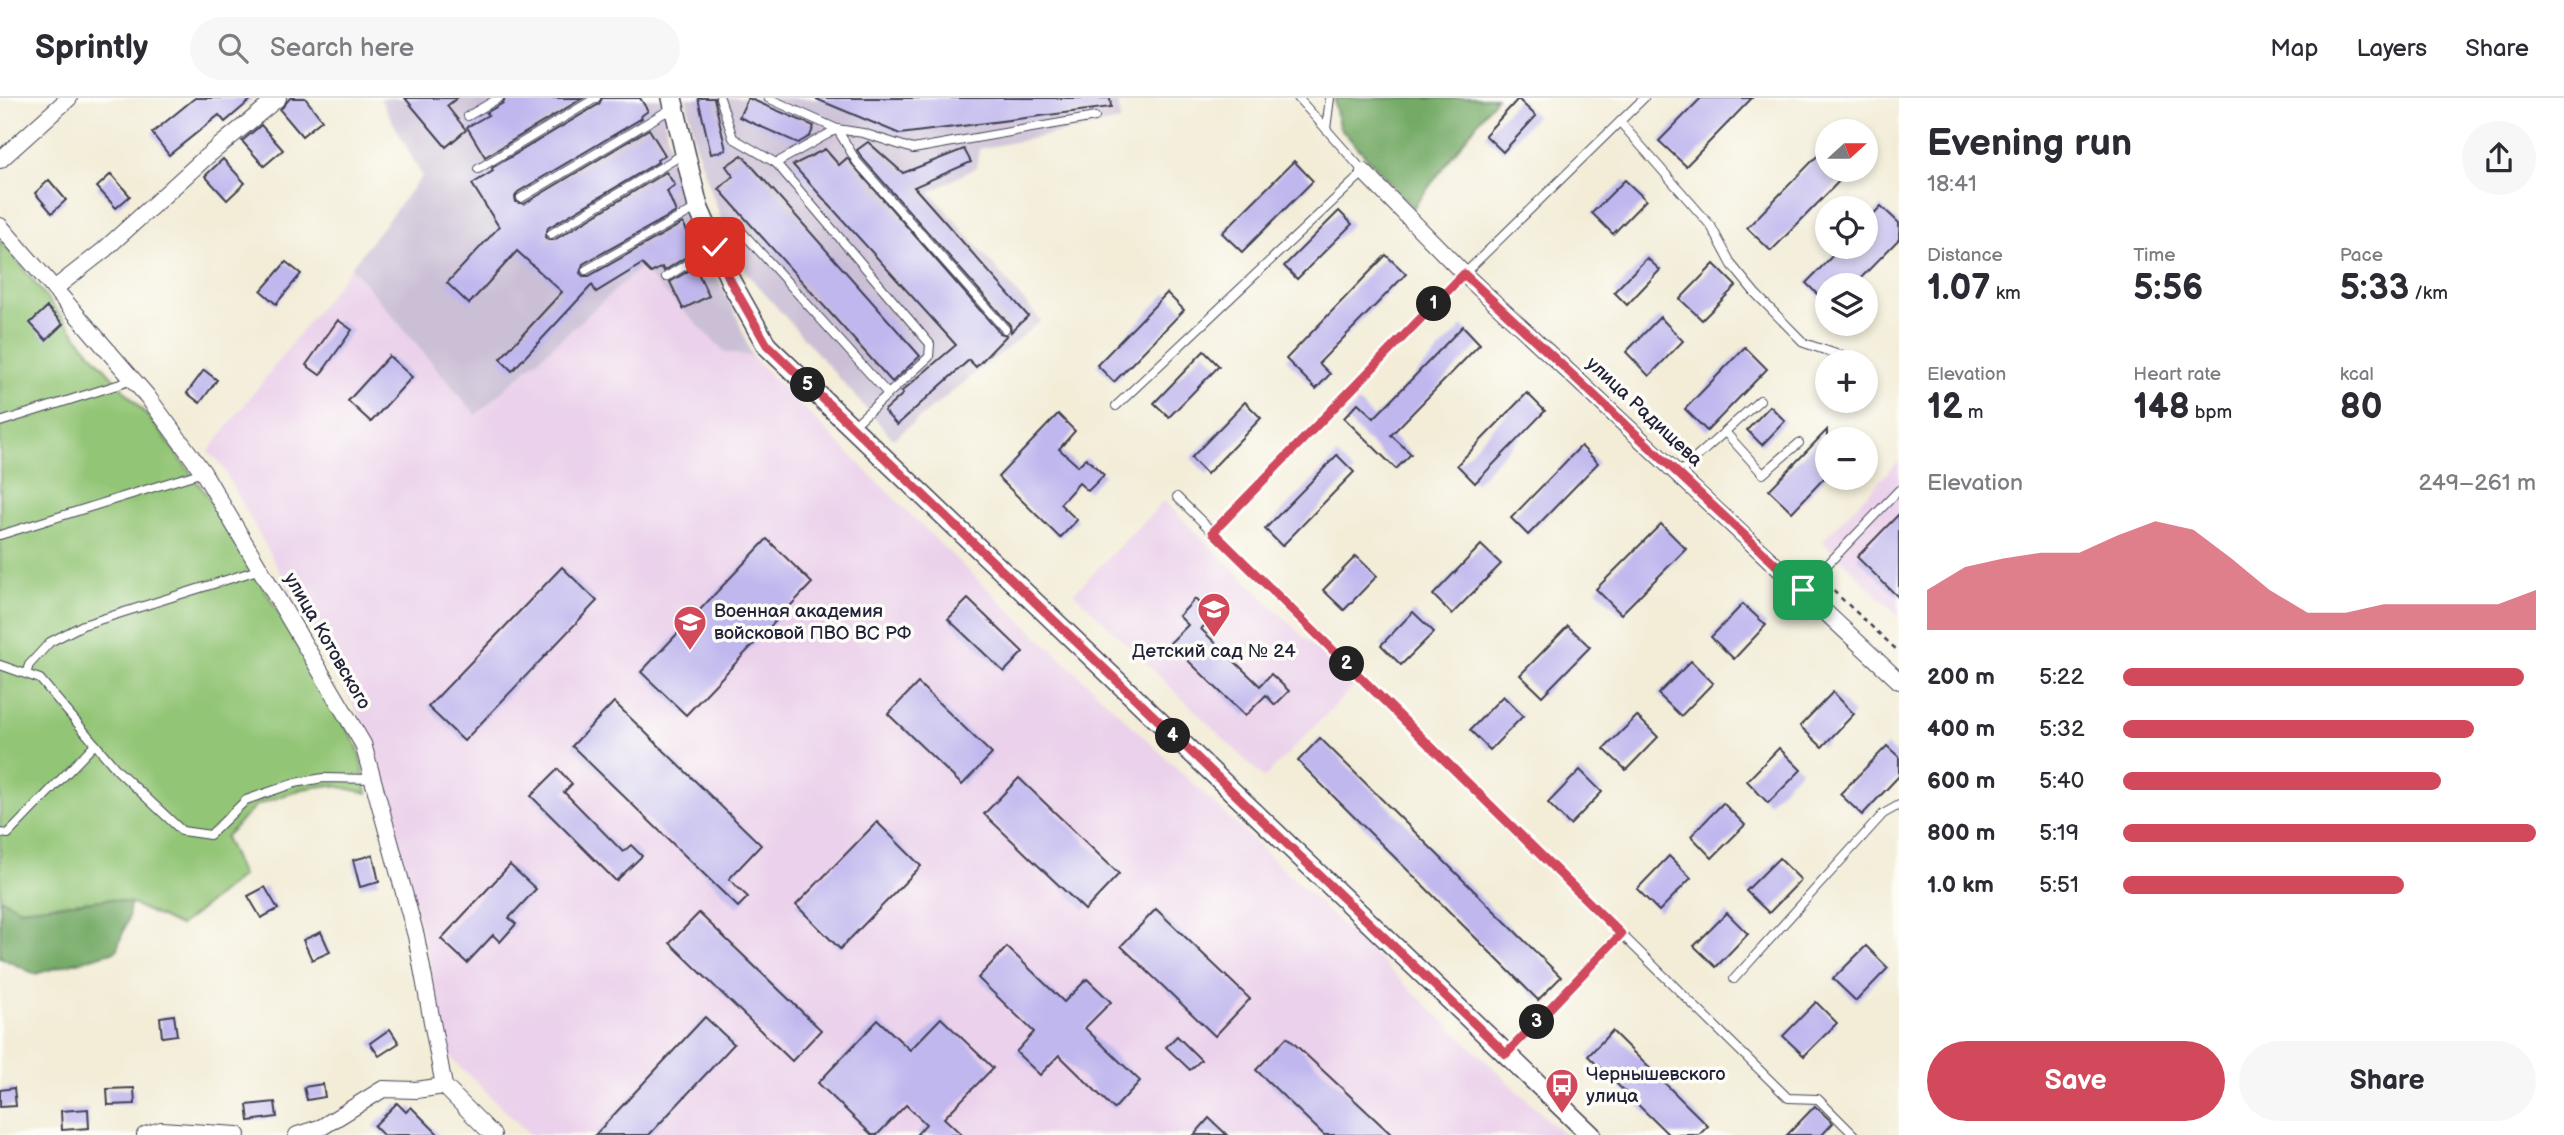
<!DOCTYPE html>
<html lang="en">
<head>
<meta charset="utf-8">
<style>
  body { margin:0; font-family:"Balsamiq Sans",sans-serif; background:#f7f7f7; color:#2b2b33; height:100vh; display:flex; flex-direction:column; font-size:26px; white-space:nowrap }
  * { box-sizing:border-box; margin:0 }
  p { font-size:23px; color:#7c7c81 }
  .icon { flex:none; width:38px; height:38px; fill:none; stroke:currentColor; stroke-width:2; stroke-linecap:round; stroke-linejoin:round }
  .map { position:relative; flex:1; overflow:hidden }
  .side { display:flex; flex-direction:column; background:#fff; width:665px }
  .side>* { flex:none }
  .needle { width:46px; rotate:69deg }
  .controls { position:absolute; left:1815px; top:21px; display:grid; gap:14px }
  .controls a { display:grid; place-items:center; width:63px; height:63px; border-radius:50%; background:#fff; box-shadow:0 4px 10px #0003; font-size:35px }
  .pin { position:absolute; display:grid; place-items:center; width:60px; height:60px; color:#fff; margin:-30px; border-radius:14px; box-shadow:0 4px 10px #0006 }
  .km { position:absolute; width:35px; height:35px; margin:-18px; border-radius:50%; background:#222; color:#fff; font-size:19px; line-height:35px; text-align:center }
  .round { display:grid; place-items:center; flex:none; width:74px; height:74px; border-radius:37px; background:#f7f7f7 }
  .headline { display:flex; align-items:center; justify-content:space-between; height:119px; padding:0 28px }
  h1 { font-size:38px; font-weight:800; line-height:52px }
  .figures { display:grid; grid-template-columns:repeat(3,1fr); gap:10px; height:119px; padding:7px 28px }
  .figures div { display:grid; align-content:center }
  .figures b { font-size:35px; font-weight:800 }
  .figures small { font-size:19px; font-weight:400 }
  .figures p { font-size:19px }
  .chart { height:196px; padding:14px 28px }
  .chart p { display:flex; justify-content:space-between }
  .chart svg { width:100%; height:126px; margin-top:7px; fill:#d1495b; opacity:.7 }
  .action { display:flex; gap:14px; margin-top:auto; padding:14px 28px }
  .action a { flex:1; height:80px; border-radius:42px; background:#d1495b; color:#fff; font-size:28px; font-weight:800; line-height:80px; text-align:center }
  .action a+a { background:#f7f7f7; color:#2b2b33 }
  ul { padding:0 28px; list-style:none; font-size:23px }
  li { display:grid; grid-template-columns:112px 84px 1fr; align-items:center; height:52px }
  li i { height:18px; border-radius:9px; background:#d1495b }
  header { display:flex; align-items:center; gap:42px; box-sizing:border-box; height:98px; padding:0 35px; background:#fff; border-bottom:2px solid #e1e1e2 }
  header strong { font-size:33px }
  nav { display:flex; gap:38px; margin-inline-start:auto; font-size:24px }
  .search { width:490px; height:63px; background:#f7f7f7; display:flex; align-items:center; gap:18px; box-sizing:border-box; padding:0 24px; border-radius:38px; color:#7c7c81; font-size:26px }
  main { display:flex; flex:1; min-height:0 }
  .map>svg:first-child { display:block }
</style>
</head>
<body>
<header>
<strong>Sprintly</strong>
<div class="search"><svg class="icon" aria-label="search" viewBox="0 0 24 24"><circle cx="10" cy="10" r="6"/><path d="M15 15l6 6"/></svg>Search here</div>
<nav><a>Map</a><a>Layers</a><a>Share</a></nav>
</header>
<main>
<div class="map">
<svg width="1899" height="1037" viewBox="0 0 1899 1037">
  <rect width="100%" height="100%" fill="#fdfcf7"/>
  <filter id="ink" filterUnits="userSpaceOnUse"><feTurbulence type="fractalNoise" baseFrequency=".0143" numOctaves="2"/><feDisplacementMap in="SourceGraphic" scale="14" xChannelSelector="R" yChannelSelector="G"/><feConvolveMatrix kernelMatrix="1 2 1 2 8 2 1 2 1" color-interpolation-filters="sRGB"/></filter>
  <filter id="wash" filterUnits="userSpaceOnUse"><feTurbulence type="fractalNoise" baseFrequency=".00686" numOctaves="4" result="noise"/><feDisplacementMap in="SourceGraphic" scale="28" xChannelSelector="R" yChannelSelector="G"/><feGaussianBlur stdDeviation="1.57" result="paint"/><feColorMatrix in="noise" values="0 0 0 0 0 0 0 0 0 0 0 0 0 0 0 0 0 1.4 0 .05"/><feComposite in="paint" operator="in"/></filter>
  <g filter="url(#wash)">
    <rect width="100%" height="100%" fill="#f3edd8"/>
    <g fill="#ebd1eb">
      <polygon points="351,169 476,317 640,170 725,254 752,259 935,441 1564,1037 530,1037 445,954 428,857 369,636 219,363 208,354"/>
      <polygon points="1899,363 1899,518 1822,443"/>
      <polygon points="1164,403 1354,588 1264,680 1074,495"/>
    </g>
    <g fill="#cbbfd5">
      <polygon points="380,0 661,0 667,36 684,99 713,171 737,219 752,259 725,254 640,170 476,317 351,169 422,78"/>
      <polygon points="686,0 1118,0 1120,23 979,51 977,69 930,94 1041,223 893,341 748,177 724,130 696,49"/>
    </g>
    <polygon fill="#92c575" stroke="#5a7458" stroke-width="2" points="0,141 86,249 156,328 218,412 358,649 367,695 331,687 302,691 257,707 225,739 242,778 180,828 130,805 110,801 19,811 0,800"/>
    <g fill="#75aa66" stroke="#4c6650" stroke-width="2">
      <polygon points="1340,0 1496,0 1413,110 1339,29 1334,2"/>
      <polygon points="0,800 20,811 110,801 130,805 128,821 116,853 35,876 0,859"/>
    </g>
    <g id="blocks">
      <g fill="#c0b7ee">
        <polygon points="195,0 253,0 225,24 219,17 169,57 152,35"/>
        <polygon points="290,0 305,0 322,22 302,38 280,12"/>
        <polygon points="405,0 457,0 447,8 466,32 446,49"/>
        <polygon points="505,0 583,0 485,59 467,29 488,17 486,15 503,5"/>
        <polygon points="602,0 640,0 648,13 641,18 642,20 518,94 515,99 516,104 524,106 649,31 665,57 657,62 658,64 548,130 545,139 548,142 554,142 666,74 675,87 667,93 676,114 583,166 580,175 583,178 589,178 683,125 695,149 687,154 689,157 664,173 662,169 651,175 642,166 596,194 592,187 512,273 500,261 562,194 517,153 469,206 447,185 499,129 472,86 493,73 492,70 599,6"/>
        <polygon points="698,0 714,0 726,52 711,56"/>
        <polygon points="748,0 814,28 810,38 798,45 739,19"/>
        <polygon points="814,0 1110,0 1111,9 900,36"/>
        <polygon points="1701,0 1752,0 1686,68 1659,43"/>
        <polygon points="1518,1 1536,18 1503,54 1485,37"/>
        <polygon points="261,27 283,52 264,68 242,43"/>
        <polygon points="868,44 903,75 964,51 971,64 914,89 1028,218 1011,234 1010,227 862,60 857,52"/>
        <polygon points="1827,48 1827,72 1850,72 1771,153 1747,130"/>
        <polygon points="825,51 839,67 847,60 1000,235 1007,237 976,269 969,262 897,327 884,313 903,296 901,294 956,247 793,67"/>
        <polygon points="742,57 920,258 892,284 719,91 733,78 726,68"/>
        <polygon points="223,61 245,85 227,102 205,78"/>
        <polygon points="1294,63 1313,83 1242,154 1222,135"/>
        <polygon points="111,76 130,98 116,110 97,89"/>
        <polygon points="49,82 66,102 52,115 35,95"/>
        <polygon points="1625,82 1646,102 1613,136 1592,115"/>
        <polygon points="1881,108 1899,125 1899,141 1854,187 1827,187 1827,206 1806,185 1841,149 1866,149 1866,124"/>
        <polygon points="1339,113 1352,126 1297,181 1284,168"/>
        <polygon points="1386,157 1406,176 1319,265 1330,276 1316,291 1286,261"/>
        <polygon points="1647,160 1660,172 1627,207 1614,194"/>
        <polygon points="286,164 301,176 276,206 261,193"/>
        <polygon points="1714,166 1736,188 1702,222 1680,201"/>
        <polygon points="695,169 709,198 683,211 670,184"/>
        <polygon points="1167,195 1184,212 1114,284 1097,267"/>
        <polygon points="47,209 63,226 46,242 30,225"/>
        <polygon points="1660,219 1683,243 1649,278 1626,254"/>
        <polygon points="338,222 352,232 320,277 306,267"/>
        <polygon points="1463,228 1480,246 1391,337 1411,356 1396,371 1344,320 1358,305 1374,320"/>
        <polygon points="1745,249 1767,271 1707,333 1685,311"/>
        <polygon points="1204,253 1219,268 1169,319 1154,305"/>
        <polygon points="389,258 412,279 371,324 348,303"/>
        <polygon points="204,272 217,282 200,305 187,295"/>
        <polygon points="1527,295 1545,313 1475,385 1457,367"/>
        <polygon points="1245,304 1261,320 1207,376 1191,360"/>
        <polygon points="1770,308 1785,323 1762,347 1747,332"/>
        <polygon points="1058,316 1075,333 1059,351 1078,368 1086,360 1104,377 1088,393 1079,385 1060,406 1077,422 1060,440 998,379"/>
        <polygon points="1827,332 1827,377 1792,414 1769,392"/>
        <polygon points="1581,348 1598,365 1528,437 1511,420"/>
        <polygon points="1337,357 1354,374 1282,448 1265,431"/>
        <polygon points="1899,416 1899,500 1857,459"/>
        <polygon points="1661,426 1686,451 1621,516 1596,491"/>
        <polygon points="767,441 812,485 686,617 641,574"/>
        <polygon points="1481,447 1501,466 1452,516 1433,497"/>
        <polygon points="1356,458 1377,478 1344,512 1323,492"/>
        <polygon points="562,469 597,503 464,643 428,609"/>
        <polygon points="968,501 1023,554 1004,574 948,521"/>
        <polygon points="1195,501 1213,519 1201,531 1260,588 1271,576 1289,593 1275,607 1266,597 1245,618 1170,545 1188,527 1179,518"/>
        <polygon points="1743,506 1766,527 1734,561 1711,539"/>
        <polygon points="1413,514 1434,534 1401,567 1381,547"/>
        <polygon points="1568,528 1590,549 1542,598 1520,577"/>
        <polygon points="1691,563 1713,585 1681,618 1658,596"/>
        <polygon points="918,585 992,656 962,687 888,616"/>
        <polygon points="1833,594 1854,616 1822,649 1800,628"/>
        <polygon points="1503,598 1523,618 1490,652 1470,632"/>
        <polygon points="614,604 761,747 729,781 748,799 738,809 572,648"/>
        <polygon points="1637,618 1658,639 1626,672 1604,651"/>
        <polygon points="1320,640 1561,879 1538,902 1298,663"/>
        <polygon points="1887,648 1899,659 1899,678 1862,717 1840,696"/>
        <polygon points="1779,650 1801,672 1768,705 1747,683"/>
        <polygon points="558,671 572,686 564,694 623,754 631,747 642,758 616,783 531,698"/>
        <polygon points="1580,672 1602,694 1570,727 1548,705"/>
        <polygon points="1019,680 1119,776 1085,812 984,716"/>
        <polygon points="1723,705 1745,727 1712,760 1691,738"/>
        <polygon points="877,724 921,768 840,851 796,807"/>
        <polygon points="373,757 379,784 360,789 353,762"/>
        <polygon points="1669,758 1691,780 1659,813 1637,791"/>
        <polygon points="1779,760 1801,782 1769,815 1746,793"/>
        <polygon points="510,767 536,791 509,820 516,826 500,844 493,837 467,865 441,841"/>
        <polygon points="265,789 278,811 261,820 248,798"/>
        <polygon points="1156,811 1250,901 1215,938 1121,848"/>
        <polygon points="699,815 821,932 792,963 670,845"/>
        <polygon points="1727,815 1748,836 1716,869 1694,848"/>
        <polygon points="321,834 330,854 312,862 303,842"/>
        <polygon points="1866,848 1888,870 1856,903 1833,881"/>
        <polygon points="1007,849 1064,904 1087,881 1111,904 1085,930 1140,983 1114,1011 1059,957 1040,977 1016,954 1034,934 978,880"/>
        <polygon points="1816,904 1837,925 1804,958 1783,938"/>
        <polygon points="174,917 177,937 162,939 160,919"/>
        <polygon points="705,919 734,946 649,1037 595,1037"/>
        <polygon points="941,920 993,970 944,1020 962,1037 916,1037 926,1026 906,1007 877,1037 872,1037 818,985 878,922 910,952"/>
        <polygon points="390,931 399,945 379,958 370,945"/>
        <polygon points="1612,933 1708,1028 1699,1037 1669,1037 1588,958"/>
        <polygon points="1177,938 1201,962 1190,972 1166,949"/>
        <polygon points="1287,939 1392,1037 1324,1037 1256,972"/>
        <polygon points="323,986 325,999 307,1002 304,989"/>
        <polygon points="14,990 16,1008 0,1009 0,992"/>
        <polygon points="134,990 135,1006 108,1007 107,991"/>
        <polygon points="275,1004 277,1019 249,1023 247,1007"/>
        <polygon points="397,1005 406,1014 411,1009 439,1037 383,1037 374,1028"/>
        <polygon points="1815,1008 1833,1025 1822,1037 1787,1037"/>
        <polygon points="88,1011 89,1030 62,1032 61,1013"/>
        <polygon points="1209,1020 1227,1037 1194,1037"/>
      </g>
    </g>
  </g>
  <g filter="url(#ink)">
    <use href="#blocks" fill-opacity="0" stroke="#414053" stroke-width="2"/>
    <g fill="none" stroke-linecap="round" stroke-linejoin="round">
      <defs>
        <g id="service">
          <polyline points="720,0 733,40 776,65 930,246 929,259 853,328"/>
          <polyline points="768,0 837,31 863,35 913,51 1095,19"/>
          <polyline points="1298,0 1326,31"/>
          <polyline points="468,18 499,0"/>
          <polyline points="1620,24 1711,128 1732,167 1755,195 1804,245 1860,264"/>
          <polyline points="776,65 837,31 857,64 1005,231"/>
          <polyline points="478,71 596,0"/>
          <polyline points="521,100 674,9"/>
          <polyline points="735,126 888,296"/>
          <polyline points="551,136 685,55"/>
          <polyline points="586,172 698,109"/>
          <polyline points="666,179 715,149"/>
          <polyline points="1116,308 1364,74 1326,31 1330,0"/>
          <polyline points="0,324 133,282"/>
          <polyline points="1726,335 1763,376 1799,345"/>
          <polyline points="1679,375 1760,302"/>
          <polyline points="1177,399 1788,1000 1818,1001 1854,1037"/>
          <polyline points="1213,434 1464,176 1644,0"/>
          <polyline points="0,437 203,374"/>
          <polyline points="1803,492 1899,392"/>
          <polyline points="0,567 40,581 117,672 182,733 210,737 246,702 295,685 323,680 373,681"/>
          <polyline points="26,576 29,567 50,544 83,527 261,471"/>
          <polyline points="0,735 8,736 95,646"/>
          <polyline points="1734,881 1883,716 1899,707"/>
          <polyline points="1508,955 1621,836"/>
        </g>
        <g id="minor">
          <polyline points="0,62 69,0"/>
          <polyline points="1364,74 1464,176 1899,583"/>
          <polyline points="0,128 147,298 203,374 363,646 416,838 444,988 493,1037"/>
          <polyline points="54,191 104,152 206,59 278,0"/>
          <polyline points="145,1037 161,1032 237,1037"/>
          <polyline points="297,1037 322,1029 383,991 416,992 444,988"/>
        </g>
        <polyline id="tertiary" points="672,0 698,109 731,184 767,248 1591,1037"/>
      </defs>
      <use href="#service" stroke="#414053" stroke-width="10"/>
      <use href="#minor" stroke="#414053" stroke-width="18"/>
      <use href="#tertiary" stroke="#414053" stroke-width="22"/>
      <polyline stroke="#414053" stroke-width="2.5" stroke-dasharray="5 5" stroke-linecap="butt" points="1826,486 1899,554"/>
      <use href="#service" stroke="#fff" stroke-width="8"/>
      <use href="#minor" stroke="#fff" stroke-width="16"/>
      <use href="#tertiary" stroke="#fff" stroke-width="19"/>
    </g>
  </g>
  <g fill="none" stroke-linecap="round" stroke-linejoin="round" filter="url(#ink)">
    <defs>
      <polyline id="route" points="715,149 731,184 767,247 1506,956 1621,836 1213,434 1464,176 1803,492"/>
    </defs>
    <use href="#route" stroke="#fff" stroke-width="14"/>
    <use href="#route" stroke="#d1495b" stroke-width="9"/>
  </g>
  <defs>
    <symbol id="school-pin" viewBox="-11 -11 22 30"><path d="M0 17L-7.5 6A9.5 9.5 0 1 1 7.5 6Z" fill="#d1495b" stroke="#fdfcf7"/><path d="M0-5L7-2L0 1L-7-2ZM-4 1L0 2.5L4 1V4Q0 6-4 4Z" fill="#fff"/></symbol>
    <symbol id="university-pin" viewBox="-11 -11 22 30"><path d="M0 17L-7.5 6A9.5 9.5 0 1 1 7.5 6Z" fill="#d1495b" stroke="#fdfcf7"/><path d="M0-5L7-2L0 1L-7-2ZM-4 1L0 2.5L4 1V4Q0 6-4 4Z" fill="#fff"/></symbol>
    <symbol id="bus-pin" viewBox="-11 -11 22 30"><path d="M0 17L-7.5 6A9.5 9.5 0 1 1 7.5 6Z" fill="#d1495b" stroke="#fdfcf7"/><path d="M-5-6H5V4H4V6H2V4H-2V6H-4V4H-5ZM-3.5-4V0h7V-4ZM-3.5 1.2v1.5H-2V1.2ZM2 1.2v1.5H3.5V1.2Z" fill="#fff"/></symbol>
  </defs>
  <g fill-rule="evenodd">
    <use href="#school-pin" x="1195" y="492" width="38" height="52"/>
    <use href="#university-pin" x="671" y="505" width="38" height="52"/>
    <use href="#bus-pin" x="1543" y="968" width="38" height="52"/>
  </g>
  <g text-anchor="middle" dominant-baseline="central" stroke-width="7" stroke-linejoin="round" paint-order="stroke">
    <g font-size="19" fill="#22223b" stroke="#fdfcf7">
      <text transform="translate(1644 314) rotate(43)">улица Радищева</text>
      <text transform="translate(327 543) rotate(60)">улица Котовского</text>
    </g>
    <g font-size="19" fill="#22223b" stroke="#fdfcf7" text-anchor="start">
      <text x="714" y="513">Военная академия<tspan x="714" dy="22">войсковой ПВО ВС РФ</tspan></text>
      <text x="1214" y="553" text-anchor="middle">Детский сад № 24</text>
      <text x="1586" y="976">Чернышевского<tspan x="1586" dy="22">улица</tspan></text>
    </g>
  </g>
</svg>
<div class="controls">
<a><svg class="needle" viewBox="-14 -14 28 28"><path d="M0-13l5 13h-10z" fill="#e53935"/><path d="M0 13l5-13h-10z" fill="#7c7c81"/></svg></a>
<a><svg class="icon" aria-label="locate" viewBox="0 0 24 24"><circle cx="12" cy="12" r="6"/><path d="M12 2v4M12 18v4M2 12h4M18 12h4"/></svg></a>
<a><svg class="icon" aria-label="layers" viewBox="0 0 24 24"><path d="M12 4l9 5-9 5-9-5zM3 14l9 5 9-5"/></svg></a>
<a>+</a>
<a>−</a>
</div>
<div class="pin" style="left:1803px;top:492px;background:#1e9e55"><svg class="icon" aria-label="arrive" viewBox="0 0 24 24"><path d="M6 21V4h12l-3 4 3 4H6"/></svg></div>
<div class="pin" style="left:715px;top:149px;background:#d93025"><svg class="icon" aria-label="check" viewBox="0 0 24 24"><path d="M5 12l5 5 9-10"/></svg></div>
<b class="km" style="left:1434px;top:206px">1</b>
<b class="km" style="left:1347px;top:566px">2</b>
<b class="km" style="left:1537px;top:924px">3</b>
<b class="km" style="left:1173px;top:638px">4</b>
<b class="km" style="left:808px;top:287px">5</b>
</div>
<section class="side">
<div class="headline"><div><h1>Evening run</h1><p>18:41</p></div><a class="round"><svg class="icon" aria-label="share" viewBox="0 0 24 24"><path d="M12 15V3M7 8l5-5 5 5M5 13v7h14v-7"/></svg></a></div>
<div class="figures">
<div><p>Distance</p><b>1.07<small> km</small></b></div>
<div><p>Time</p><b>5:56</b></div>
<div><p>Pace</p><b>5:33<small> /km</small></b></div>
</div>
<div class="figures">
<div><p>Elevation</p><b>12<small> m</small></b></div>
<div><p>Heart rate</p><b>148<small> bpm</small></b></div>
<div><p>kcal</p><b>80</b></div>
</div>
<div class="chart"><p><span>Elevation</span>249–261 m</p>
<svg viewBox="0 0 160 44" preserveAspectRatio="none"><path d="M0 44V30L10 22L20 19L30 17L40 17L50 11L60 6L70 9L80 19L90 30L100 38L110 38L120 35L130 35L140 35L150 35L160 30V44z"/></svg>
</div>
<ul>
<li><b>200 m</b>5:22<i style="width:97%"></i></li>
<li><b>400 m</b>5:32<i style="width:85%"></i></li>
<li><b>600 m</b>5:40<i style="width:77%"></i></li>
<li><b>800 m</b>5:19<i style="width:100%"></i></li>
<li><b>1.0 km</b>5:51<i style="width:68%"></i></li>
</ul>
<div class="action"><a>Save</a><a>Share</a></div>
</section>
</main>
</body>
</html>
